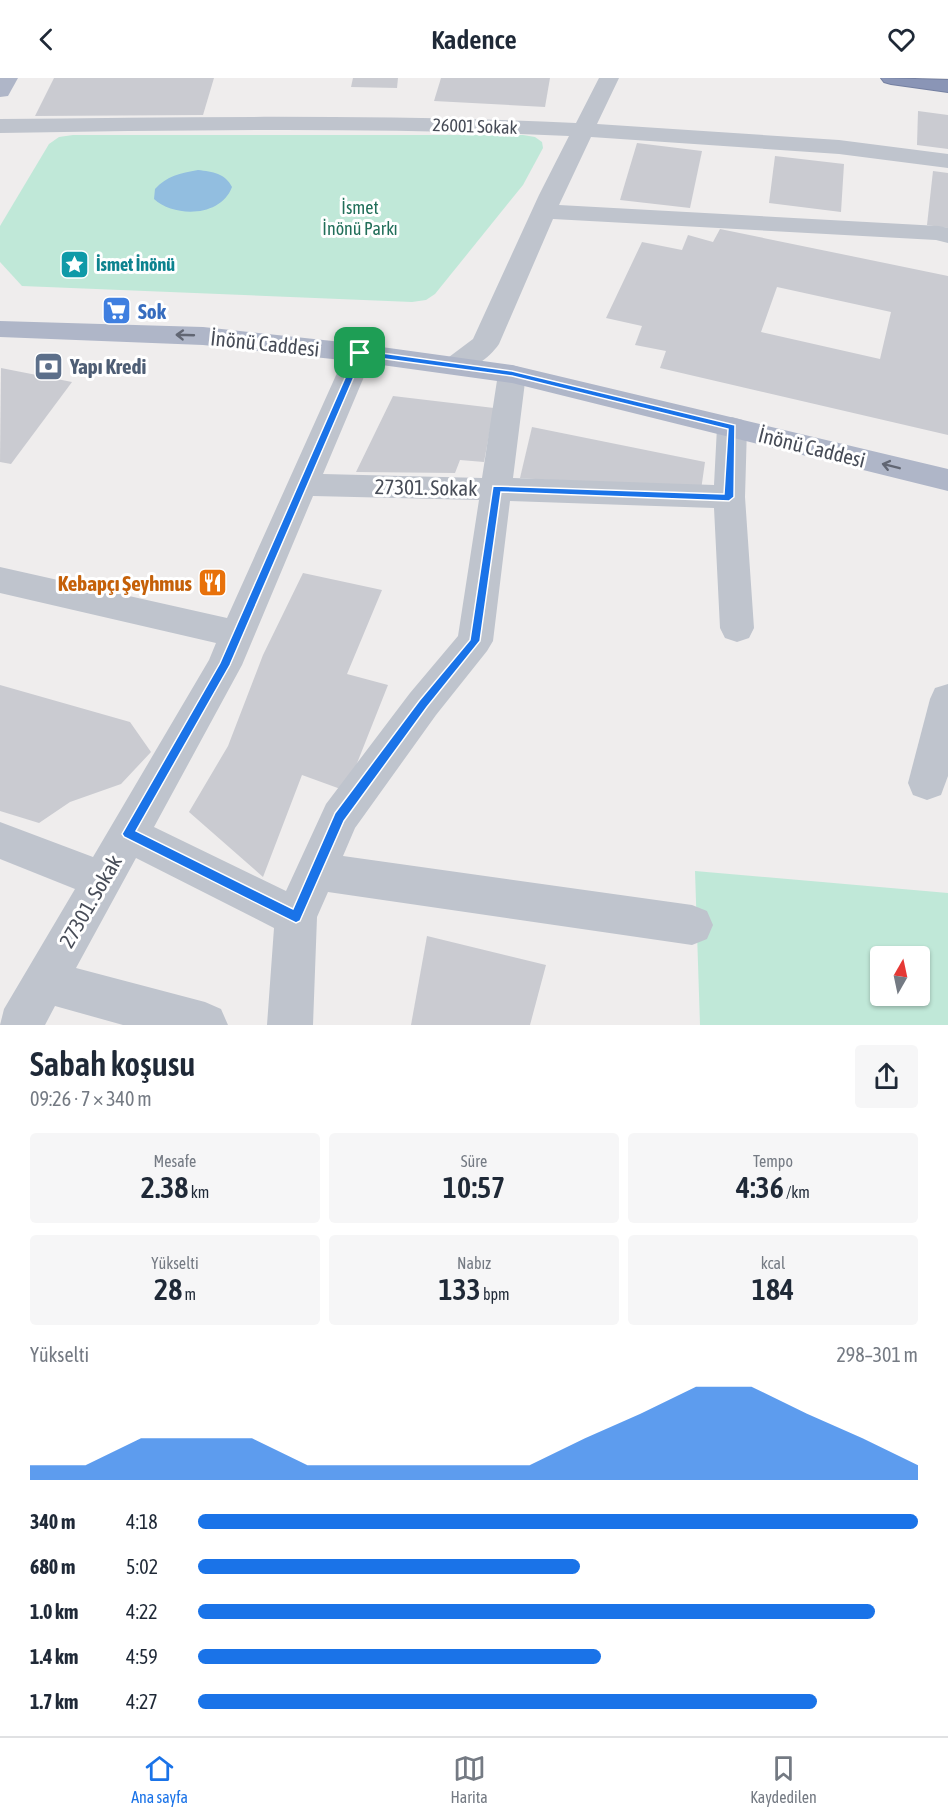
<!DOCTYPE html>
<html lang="tr">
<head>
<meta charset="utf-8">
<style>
  body { margin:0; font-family:"Asap Condensed",sans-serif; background:#f6f6f7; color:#1f2937; height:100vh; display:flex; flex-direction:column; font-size:22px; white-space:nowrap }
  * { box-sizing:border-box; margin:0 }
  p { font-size:20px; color:#747a83 }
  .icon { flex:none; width:33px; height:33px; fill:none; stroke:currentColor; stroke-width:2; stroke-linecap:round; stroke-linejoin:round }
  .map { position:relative; height:947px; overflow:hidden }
  .drawer { display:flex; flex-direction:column; background:#fff; flex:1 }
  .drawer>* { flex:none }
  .needle { width:39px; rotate:9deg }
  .buttons { position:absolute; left:870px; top:868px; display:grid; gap:12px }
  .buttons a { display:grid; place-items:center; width:60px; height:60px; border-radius:6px; background:#fff; box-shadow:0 2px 4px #0004; font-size:30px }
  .pin { position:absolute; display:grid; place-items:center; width:51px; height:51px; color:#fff; margin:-26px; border-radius:12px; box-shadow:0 3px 9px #0006 }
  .round { display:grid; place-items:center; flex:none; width:63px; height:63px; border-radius:6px; background:#f6f6f7 }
  .summary { display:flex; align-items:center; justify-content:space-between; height:102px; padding:0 30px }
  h1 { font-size:33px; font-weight:600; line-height:45px }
  .figures { display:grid; grid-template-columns:repeat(3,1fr); gap:9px; height:102px; padding:6px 30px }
  .figures div { display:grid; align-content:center; border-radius:6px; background:#f6f6f7; text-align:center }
  .figures b { font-size:30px; font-weight:600 }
  .figures small { font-size:16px; font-weight:400 }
  .figures p { font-size:16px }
  .chart { height:168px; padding:12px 30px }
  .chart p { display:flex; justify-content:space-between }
  .chart svg { width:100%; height:108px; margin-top:6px; fill:#1a73e8; opacity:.7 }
  ul { padding:0 30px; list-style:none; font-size:20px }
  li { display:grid; grid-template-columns:96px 72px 1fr; align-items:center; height:45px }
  li i { height:15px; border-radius:8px; background:#1a73e8 }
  header { display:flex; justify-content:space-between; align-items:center; height:78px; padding:0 30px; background:#fff; font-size:27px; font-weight:600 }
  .tabs { display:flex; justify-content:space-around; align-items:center; height:84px; border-top:2px solid #e0e1e3; background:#fff; font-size:16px; color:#747a83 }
  .tabs a { display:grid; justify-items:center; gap:3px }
  .tabs .current { color:#1a73e8 }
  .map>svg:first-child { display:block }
</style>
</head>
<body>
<header><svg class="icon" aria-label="back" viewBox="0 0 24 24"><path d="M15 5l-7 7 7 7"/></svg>Kadence<svg class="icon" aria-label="heart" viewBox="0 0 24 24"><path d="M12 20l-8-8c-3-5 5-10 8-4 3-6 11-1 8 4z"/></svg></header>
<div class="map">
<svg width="948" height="947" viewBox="0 0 948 947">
  <rect width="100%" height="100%" fill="#efeded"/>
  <g fill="#c0e8d8" fill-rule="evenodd">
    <polygon points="73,57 523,57 535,59 542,64 543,70 523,107 435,216 426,222 412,224 22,208 0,184 0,148 49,66 59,59"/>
    <path d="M695 793 948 815V947H700ZM880 879H920V918H880Z"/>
  </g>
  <path fill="#92bee0" d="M198 92C213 94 225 95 232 109 221 139 175 140 154 121L155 111C167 98 180 95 198 92Z"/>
  <g fill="#cacbd1" fill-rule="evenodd">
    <polygon points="54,0 214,0 203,37 35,38"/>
    <polygon points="353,0 398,0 397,10 351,9"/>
    <polygon points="441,0 550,0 545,29 434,23"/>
    <polygon points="918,33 948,37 948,71 917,67"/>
    <polygon points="637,65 702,73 690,130 620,122"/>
    <polygon points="775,78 844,86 841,134 769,125"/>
    <polygon points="933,93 948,95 948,150 927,147"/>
    <path d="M720 151 948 198V357L660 290 666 273 635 267 642 248 606 240 642 164 682 172 688 157 713 164ZM777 209 891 234 880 281 761 254Z"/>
    <polygon points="1,290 72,304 11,386 0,384"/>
    <polygon points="393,318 494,330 484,384 460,382 455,395 356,394"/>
    <polygon points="532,349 705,384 701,412 520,400"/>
    <polygon points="303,495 382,512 347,596 388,607 346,713 302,697 263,799 189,734 228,668 263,577"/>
    <polygon points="0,607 130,644 151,674 121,706 70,724 39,745 0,733"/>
    <polygon points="427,858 546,887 530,947 411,947"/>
  </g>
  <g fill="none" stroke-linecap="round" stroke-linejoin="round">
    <defs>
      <polygon id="highway" points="881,0 948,2 948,14 891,6 884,4"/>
    </defs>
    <use href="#highway" stroke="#7580a1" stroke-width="2"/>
    <g fill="#bfc4cd" fill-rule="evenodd">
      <path d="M599 0H619L597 46 839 62 948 76V90L839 76 591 59 559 127 939 148 948 150V165L936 162 553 141 499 266C488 282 464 299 445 294L441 288 445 282 473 261 539 117 569 58C379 49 190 52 0 55V41C192 39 384 36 576 45Z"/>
      <path d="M360 266 370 269 374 275 323 396 482 400 498 296 502 290 512 287 522 290 526 296 513 400 714 407 717 349 721 342 732 339 743 342 747 349 745 419 754 550 749 560 737 564 725 560 720 550 714 430 510 423 493 563 487 573 436 637 355 750 343 778 692 827 707 833 713 847 707 861 692 867 328 814 317 839 313 947H267L274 850 136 780 76 890 205 924 221 931 228 947H123L55 928 45 947H0L4 931 75 811 0 781V744L93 779 209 582 216 565 0 515V489L227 540 346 275 350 269ZM313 418 479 422 458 558 410 615 326 726 286 813 154 749 242 587Z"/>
      <polygon points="948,606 948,698 941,717 927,722 913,717 908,705 930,621 935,610"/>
    </g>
    <g fill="#afb6c8" fill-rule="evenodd">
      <polygon points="0,0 18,0 8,18 0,19"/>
      <polygon points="0,243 203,249 360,266 512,287 948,391 948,413 512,305 360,284 203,267 0,259"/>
    </g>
    <use href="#highway" fill="#8a95b6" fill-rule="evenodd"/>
  </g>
  <defs><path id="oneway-shaft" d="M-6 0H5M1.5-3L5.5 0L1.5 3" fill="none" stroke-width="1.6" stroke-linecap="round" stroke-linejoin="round" transform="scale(1.5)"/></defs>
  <g stroke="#616673">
    <use href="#oneway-shaft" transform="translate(185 257) rotate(-178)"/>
    <use href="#oneway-shaft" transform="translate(891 388) rotate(-166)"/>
  </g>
  <path fill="#1a73e8" stroke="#fff" stroke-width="1.5" fill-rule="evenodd" d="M360 272 512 293 735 347 734 419 729 423 501 414 480 563 427 629 344 743 300 843 296 845 124 759 122 756 220 585 356 275ZM363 278 512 298 728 351 724 416 493 408 470 562 419 623 335 735 293 831 136 753 230 587Z"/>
  <defs>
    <symbol id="sight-square" viewBox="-11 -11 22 22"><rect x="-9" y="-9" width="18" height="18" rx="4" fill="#0f9aa8" stroke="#fff"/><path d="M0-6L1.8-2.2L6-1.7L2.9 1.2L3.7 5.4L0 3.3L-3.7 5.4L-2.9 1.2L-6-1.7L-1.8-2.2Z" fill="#fff"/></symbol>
    <symbol id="supermarket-square" viewBox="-11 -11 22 22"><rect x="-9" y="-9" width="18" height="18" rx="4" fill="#3f7fe0" stroke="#fff"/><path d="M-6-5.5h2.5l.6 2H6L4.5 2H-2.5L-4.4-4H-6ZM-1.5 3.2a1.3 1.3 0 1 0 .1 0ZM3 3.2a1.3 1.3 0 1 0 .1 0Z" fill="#fff"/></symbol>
    <symbol id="bank-square" viewBox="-11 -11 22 22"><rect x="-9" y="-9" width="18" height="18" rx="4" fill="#5c6f8a" stroke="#fff"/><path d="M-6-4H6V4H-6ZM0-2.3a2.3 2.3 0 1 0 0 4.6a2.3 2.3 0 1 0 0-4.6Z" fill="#fff"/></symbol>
    <symbol id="restaurant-square" viewBox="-11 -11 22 22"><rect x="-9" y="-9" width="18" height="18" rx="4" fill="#e8710a" stroke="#fff"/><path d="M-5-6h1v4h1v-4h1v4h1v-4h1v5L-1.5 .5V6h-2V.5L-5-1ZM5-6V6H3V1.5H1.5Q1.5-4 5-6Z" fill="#fff"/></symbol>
  </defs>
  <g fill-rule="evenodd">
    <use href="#sight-square" x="58" y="170" width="33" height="33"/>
    <use href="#supermarket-square" x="100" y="216" width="33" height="33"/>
    <use href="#bank-square" x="32" y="272" width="33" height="33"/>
    <use href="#restaurant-square" x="196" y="488" width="33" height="33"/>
  </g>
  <g text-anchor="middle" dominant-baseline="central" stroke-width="6" stroke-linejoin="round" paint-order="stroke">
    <g font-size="18" fill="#474c57" stroke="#fff">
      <text transform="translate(475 48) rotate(2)">26001 Sokak</text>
    </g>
    <g font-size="18" fill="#226f5a" stroke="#fff">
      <text x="360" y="129">İsmet<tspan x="360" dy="21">İnönü Parkı</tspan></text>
    </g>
    <g font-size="18" font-weight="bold" fill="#0d838f" stroke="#fff" text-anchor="start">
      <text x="96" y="186">İsmet İnönü</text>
    </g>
    <g font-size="21" font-weight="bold" fill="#366cbe" stroke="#fff" text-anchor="start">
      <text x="138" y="233">Sok</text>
    </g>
    <g font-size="21" fill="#474c57" stroke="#fff">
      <text transform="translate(265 265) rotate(6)">İnönü Caddesi</text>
      <text transform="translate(812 369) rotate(14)">İnönü Caddesi</text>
      <text transform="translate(426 409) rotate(1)">27301. Sokak</text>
      <text transform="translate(90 823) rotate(-60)">27301. Sokak</text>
    </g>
    <g font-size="21" font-weight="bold" fill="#4e5e75" stroke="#fff" text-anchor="start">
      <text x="70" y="288">Yapı Kredi</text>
    </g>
    <g font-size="21" font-weight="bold" fill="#c56008" stroke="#fff" text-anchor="end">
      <text x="192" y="505">Kebapçı Şeyhmus</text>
    </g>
  </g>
</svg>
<div class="buttons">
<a><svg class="needle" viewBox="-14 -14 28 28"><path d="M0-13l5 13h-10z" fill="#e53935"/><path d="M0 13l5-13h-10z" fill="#747a83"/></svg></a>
</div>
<div class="pin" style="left:360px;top:275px;background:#1e9e55"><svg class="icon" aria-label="arrive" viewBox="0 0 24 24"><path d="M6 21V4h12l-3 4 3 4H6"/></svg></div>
</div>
<section class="drawer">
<div class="summary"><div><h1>Sabah koşusu</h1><p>09:26 · 7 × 340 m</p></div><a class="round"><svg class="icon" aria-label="share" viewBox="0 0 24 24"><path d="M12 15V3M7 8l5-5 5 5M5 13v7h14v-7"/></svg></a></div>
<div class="figures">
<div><p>Mesafe</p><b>2.38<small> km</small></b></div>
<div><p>Süre</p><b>10:57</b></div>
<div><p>Tempo</p><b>4:36<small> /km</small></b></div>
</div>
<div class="figures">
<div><p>Yükselti</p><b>28<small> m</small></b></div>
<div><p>Nabız</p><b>133<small> bpm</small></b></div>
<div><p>kcal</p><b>184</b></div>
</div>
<div class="chart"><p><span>Yükselti</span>298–301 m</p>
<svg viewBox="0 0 160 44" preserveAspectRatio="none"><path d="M0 44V38L10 38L20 27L30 27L40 27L50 38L60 38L70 38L80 38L90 38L100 27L110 17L120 6L130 6L140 17L150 27L160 38V44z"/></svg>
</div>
<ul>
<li><b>340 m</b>4:18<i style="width:100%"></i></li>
<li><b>680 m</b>5:02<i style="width:53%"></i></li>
<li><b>1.0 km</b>4:22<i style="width:94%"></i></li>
<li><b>1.4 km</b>4:59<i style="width:56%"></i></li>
<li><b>1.7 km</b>4:27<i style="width:86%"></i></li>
</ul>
</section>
<nav class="tabs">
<a class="current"><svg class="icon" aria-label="home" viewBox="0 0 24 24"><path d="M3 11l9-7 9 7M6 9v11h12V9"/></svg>Ana sayfa</a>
<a><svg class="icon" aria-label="map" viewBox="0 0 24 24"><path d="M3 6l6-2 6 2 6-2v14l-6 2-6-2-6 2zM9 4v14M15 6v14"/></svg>Harita</a>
<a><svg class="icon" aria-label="saved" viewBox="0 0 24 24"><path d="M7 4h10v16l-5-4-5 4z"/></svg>Kaydedilen</a>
</nav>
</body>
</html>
